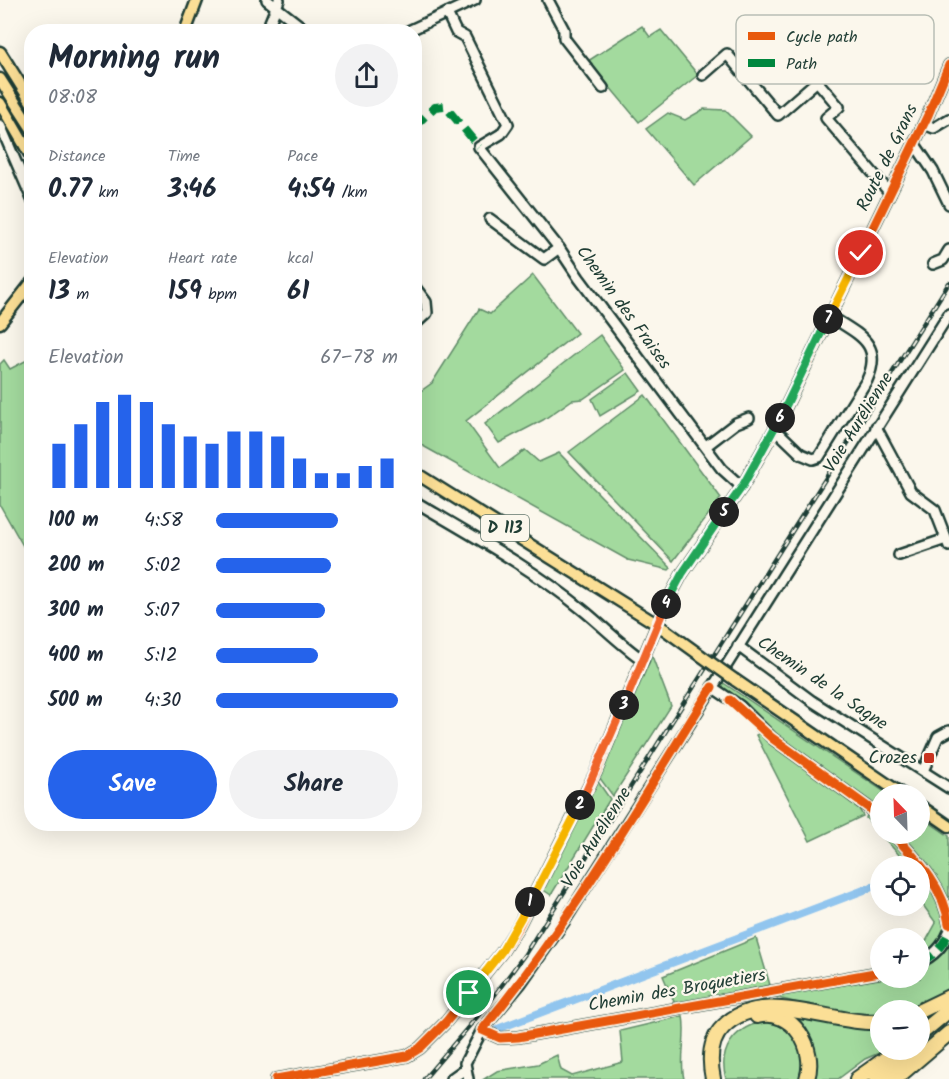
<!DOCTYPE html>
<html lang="en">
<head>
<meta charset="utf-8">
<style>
  body { margin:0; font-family:Kalam,sans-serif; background:#f2f2f3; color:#1f2937; height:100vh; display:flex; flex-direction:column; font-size:22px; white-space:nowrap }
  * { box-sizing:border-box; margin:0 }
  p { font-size:20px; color:#747a83 }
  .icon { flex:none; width:33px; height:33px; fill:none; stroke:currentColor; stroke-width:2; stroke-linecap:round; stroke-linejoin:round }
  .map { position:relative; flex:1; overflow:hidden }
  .details { position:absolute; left:24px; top:24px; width:398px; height:807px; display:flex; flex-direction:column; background:#fff; border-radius:24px; box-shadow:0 6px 24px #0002 }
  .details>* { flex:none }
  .needle { width:39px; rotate:337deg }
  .fabs { position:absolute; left:870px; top:784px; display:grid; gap:12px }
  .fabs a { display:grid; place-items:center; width:60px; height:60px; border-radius:50%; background:#fff; box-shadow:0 6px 24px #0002; font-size:30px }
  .pin { position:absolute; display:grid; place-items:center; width:51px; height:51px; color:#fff; margin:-26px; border:3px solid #fff; border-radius:50%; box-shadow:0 2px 6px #0007 }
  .km { position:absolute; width:30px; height:30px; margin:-15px; border-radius:50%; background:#222; color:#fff; font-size:16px; line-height:30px; text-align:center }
  .round { display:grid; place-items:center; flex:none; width:63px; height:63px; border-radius:32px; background:#f2f2f3 }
  .head { display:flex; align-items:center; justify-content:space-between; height:102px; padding:0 24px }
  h1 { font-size:33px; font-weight:700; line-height:45px }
  .figures { display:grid; grid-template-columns:repeat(3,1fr); gap:9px; height:102px; padding:6px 24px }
  .figures div { display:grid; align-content:center }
  .figures b { font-size:26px; font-weight:700 }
  .figures small { font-size:16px; font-weight:400 }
  .figures p { font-size:16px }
  .chart { height:168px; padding:12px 24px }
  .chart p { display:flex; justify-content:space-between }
  .chart svg { width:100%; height:108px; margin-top:6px; stroke:#2563eb; stroke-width:6 }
  .primary-button { display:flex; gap:12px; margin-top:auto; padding:12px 24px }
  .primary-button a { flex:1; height:69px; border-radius:36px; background:#2563eb; color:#fff; font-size:24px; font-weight:700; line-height:69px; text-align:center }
  .primary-button a+a { background:#f2f2f3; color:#1f2937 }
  ul { padding:0 24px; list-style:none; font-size:20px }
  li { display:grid; grid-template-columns:96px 72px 1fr; align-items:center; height:45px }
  li i { height:15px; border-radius:8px; background:#2563eb }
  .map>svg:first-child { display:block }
</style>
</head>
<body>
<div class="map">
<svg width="949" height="1079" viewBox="0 0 949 1079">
  <rect width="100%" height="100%" fill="#fbf7ec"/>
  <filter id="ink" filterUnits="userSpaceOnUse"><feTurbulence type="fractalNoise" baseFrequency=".0167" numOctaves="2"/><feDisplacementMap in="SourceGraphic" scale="12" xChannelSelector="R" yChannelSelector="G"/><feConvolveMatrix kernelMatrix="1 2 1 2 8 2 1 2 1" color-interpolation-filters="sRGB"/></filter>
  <g filter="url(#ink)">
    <g fill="#a3da9e" stroke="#618c69" stroke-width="1.5">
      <polygon points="642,26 650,37 661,30 698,75 639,122 588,61"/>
      <polygon points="704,109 725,110 751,136 694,185 646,129 668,113 685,120"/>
      <polygon points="533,275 577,333 466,421 500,468 525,450 539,462 559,453 671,568 669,570 628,560 414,441 414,396 432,383 479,309 490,314"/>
      <polygon points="600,335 625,370 583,399 572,400 543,420 499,443 485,424"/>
      <polygon points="31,358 31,560 0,505 0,364 4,360 10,369"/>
      <polygon points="628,373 641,391 600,416 592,399"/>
      <polygon points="645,395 721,498 673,561 569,452"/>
      <polygon points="652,656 671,706 613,796 599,777"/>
      <path d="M722 682 889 795H880V834H920V816L949 836V989C897 1028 829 1012 771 996L886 978H920V952L936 923 920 901V867H910L866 818 870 804 771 731 752 710 724 689Z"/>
      <polygon points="760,733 859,809 863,816 810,841 756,735"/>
      <polygon points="596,779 610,799 551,895 542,889"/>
      <polygon points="756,938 770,985 675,1004 663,976"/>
      <path d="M788 1013 880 1025V1050H886L865 1059 838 1079H811C823 1052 804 1033 788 1013Z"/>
      <path d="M683 1016C687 1038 679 1058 684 1079H484L497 1071 538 1064 557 1055 561 1070 572 1076 623 1062 620 1031Z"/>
      <path d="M761 1022C797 1025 806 1046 801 1079H726C718 1051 733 1029 761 1022Z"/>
    </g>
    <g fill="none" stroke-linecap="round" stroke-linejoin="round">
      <polyline stroke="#91c5ee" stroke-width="8" points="491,1035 500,1028 880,884"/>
      <defs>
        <g id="minor">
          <polyline points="267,0 308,32"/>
          <polyline points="548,0 564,30 564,38 603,88"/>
          <polyline points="447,13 456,32 465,37 508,124 501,134 479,147 559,248 579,278 722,469 742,487"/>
          <polyline points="266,32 279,0"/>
          <polyline points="406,32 475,0"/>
          <polyline points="703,75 727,54 778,115 817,81 839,107 826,118 890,193"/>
          <polyline points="924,124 934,128 949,119"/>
          <polyline points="0,125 32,199"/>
          <polyline points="914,143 933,171 949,204"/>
          <polyline points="490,219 544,259 559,248"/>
          <polyline points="933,264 943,260 949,250"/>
          <polyline points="414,286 426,302 427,313 414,325"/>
          <polyline points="876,427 911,492 935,510 949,546"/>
          <path d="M775 429 801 454 813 459 819 457 867 380C884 343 857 334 830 316"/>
          <polyline points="706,446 736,423 749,418"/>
          <path d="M414 501C471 535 532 568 583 610 604 627 621 645 643 660"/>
          <polyline points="899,555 946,539"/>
          <polyline points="738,646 812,701 949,788"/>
          <polyline points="712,687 740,706 772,738 869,808 880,821"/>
          <polyline points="923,771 938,737 949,731"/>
          <path d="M893 834C917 860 944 887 949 924"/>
          <path d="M920 962C934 956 943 946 949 932"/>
          <polyline points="482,1030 500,1038 518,1037 880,972"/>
          <polyline points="276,1079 407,1056 420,1048 446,1022 502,952 519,925 596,772 664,608 682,574 742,487 777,425 928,115 949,65"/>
          <polyline points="451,1079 465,1069"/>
          <polyline points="468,1079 465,1063 482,1030 521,983 564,922 949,314"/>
        </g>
        <g id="major">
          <polyline points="185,32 197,0"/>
          <polyline points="0,52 32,103"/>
          <polyline points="0,79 32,129"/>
          <polyline points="0,103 32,158"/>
          <polyline points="0,323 32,282"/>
          <polyline points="414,472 650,620"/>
          <polyline points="664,629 700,655"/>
          <polyline points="735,680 903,795"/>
          <polyline points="920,806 949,826"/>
        </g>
        <g id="highway">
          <polyline points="920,1011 949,997"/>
          <path d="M757 1016C793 1007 817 1049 807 1079"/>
          <polyline points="920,1034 949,1010"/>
          <path d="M713 1079C709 1060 709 1041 723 1027 762 987 830 1025 880 1022"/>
          <polyline points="857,1079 898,1050"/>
          <polyline points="877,1079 916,1050"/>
          <polyline points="895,1079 949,1033"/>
        </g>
      </defs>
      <use href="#minor" stroke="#1f3d34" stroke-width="14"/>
      <use href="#major" stroke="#1f3d34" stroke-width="15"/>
      <use href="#highway" stroke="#1f3d34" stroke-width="18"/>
      <use href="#minor" stroke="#fbf7ec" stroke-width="9"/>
      <use href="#major" stroke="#fbdf96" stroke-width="10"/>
      <use href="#highway" stroke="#fbdf96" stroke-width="14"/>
      <defs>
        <polyline id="rail" points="424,1079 488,1004 525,954 949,283"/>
      </defs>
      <use href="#rail" stroke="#1f3d34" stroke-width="4.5"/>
      <use href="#rail" stroke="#fbf7ec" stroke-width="2" stroke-dasharray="7" stroke-linecap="butt"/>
      <defs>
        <g id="major-bridge">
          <polyline points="650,620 664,629"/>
          <polyline points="700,655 735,680"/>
        </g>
      </defs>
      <use href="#major-bridge" stroke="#1f3d34" stroke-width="15" stroke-linecap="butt"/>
      <use href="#major-bridge" stroke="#fbdf96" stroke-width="10"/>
      <g stroke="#00873e" stroke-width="8" stroke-dasharray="15 8" stroke-linecap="butt">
        <polyline points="414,127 435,107 445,106 479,147"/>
        <path d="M920 962C934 956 943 946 949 932"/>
      </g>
      <defs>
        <g id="cycleway">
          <path d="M712 687C639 803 570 924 482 1030L500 1038 518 1037 880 972"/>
          <polyline points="730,700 772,738 869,808 880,821"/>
          <path d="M893 834C917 860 944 887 949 924"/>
          <polyline points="276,1079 407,1056 420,1048 446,1022 502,952 519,925 596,772 664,608 682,574 742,487 777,425 928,115 949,65"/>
        </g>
      </defs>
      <use href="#cycleway" stroke="#fbf7ec" stroke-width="13"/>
      <use href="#cycleway" stroke="#e8590c" stroke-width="9"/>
    </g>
  </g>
  <g fill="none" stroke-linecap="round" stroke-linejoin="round" filter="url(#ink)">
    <defs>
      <polyline id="split-1" points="469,993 502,951 530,902"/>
      <polyline id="split-2" points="530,902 580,805"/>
      <polyline id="split-3" points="580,805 624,705"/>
      <polyline id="split-4" points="624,705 666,604"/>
      <polyline id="split-5" points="666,604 682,574 724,512"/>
      <polyline id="split-6" points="724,512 742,487 780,418"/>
      <polyline id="split-7" points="780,418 828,319"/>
      <polyline id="split-8" points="828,319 861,253"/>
    </defs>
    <use href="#split-1" stroke="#fff" stroke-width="12"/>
    <use href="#split-2" stroke="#fff" stroke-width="12"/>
    <use href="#split-3" stroke="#fff" stroke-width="12"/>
    <use href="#split-4" stroke="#fff" stroke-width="12"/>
    <use href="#split-5" stroke="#fff" stroke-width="12"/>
    <use href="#split-6" stroke="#fff" stroke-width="12"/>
    <use href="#split-7" stroke="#fff" stroke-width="12"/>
    <use href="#split-8" stroke="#fff" stroke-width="12"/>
    <use href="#split-1" stroke="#f5b400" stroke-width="8"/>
    <use href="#split-2" stroke="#f5b400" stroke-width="8"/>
    <use href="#split-3" stroke="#f0652b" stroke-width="8"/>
    <use href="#split-4" stroke="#f0652b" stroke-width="8"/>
    <use href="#split-5" stroke="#22a559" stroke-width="8"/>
    <use href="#split-6" stroke="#22a559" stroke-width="8"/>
    <use href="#split-7" stroke="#22a559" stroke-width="8"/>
    <use href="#split-8" stroke="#f5b400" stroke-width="8"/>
  </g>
  <rect fill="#c8321e" stroke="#fbf7ec" stroke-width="2" x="923" y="752" width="12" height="12" rx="3"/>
  <g text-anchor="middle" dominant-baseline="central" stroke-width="4.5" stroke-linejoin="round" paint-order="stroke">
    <rect fill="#fbf7ec" stroke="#61756b" stroke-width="1.5" x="481" y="515" width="48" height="26" rx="4.5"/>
    <g font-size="16" font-weight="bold" fill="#1f3d34">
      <text x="505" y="528">D 113</text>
    </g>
    <g font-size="18" fill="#1f3d34" stroke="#fbf7ec">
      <text transform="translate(888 158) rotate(-64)">Route de Grans</text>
      <text transform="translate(623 308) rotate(54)">Chemin des Fraises</text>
      <text transform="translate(859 423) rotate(-58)">Voie Aurélienne</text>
      <text transform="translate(822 684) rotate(34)">Chemin de la Sagne</text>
      <text transform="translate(597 838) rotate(-58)">Voie Aurélienne</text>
      <text transform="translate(677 991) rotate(-10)">Chemin des Broquetiers</text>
    </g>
    <g font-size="18" fill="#1f3d34" stroke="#fbf7ec" text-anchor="end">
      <text x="917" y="758">Crozes</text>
    </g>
  </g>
  <rect x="736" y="15" width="198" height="69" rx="9" fill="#fbf7ec" stroke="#b9bfb5" stroke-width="1.5"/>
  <rect x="748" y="32" width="27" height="8" fill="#e8590c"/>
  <rect x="748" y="59" width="27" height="8" fill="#00873e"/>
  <g font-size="16" fill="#1f3d34">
    <text x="786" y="42">Cycle path</text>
    <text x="786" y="69">Path</text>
  </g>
</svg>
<div class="fabs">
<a><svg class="needle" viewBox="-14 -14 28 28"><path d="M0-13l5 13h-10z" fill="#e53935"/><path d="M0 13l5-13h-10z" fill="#747a83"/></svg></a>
<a><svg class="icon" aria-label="locate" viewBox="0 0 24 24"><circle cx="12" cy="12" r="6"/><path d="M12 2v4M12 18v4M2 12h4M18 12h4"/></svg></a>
<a>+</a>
<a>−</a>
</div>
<div class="pin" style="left:469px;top:993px;background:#1e9e55"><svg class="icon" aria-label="arrive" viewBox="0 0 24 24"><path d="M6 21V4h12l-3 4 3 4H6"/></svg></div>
<div class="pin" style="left:861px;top:253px;background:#d93025"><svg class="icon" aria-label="check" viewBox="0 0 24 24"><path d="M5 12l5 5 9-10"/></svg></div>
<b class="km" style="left:530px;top:902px">1</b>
<b class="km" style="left:580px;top:805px">2</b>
<b class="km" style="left:624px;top:705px">3</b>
<b class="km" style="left:666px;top:604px">4</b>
<b class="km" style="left:724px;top:512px">5</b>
<b class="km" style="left:780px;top:418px">6</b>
<b class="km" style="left:828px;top:319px">7</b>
<section class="details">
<div class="head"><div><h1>Morning run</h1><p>08:08</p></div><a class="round"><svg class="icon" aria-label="share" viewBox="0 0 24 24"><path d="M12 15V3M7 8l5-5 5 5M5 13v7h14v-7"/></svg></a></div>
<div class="figures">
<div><p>Distance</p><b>0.77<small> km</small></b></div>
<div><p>Time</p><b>3:46</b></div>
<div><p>Pace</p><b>4:54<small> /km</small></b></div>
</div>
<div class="figures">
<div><p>Elevation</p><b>13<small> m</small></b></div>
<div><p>Heart rate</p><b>159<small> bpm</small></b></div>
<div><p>kcal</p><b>61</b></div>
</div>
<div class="chart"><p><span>Elevation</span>67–78 m</p>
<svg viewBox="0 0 160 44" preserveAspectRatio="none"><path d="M5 44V26M15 44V18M25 44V9M35 44V6M45 44V9M55 44V18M65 44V23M75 44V26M85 44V21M95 44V21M105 44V23M115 44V32M125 44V38M135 44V38M145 44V35M155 44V32"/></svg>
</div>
<ul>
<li><b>100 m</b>4:58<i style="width:67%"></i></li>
<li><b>200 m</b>5:02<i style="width:63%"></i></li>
<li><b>300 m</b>5:07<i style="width:60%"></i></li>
<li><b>400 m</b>5:12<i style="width:56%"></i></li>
<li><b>500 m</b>4:30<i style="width:100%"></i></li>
</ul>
<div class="primary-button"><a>Save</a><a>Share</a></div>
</section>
</div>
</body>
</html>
